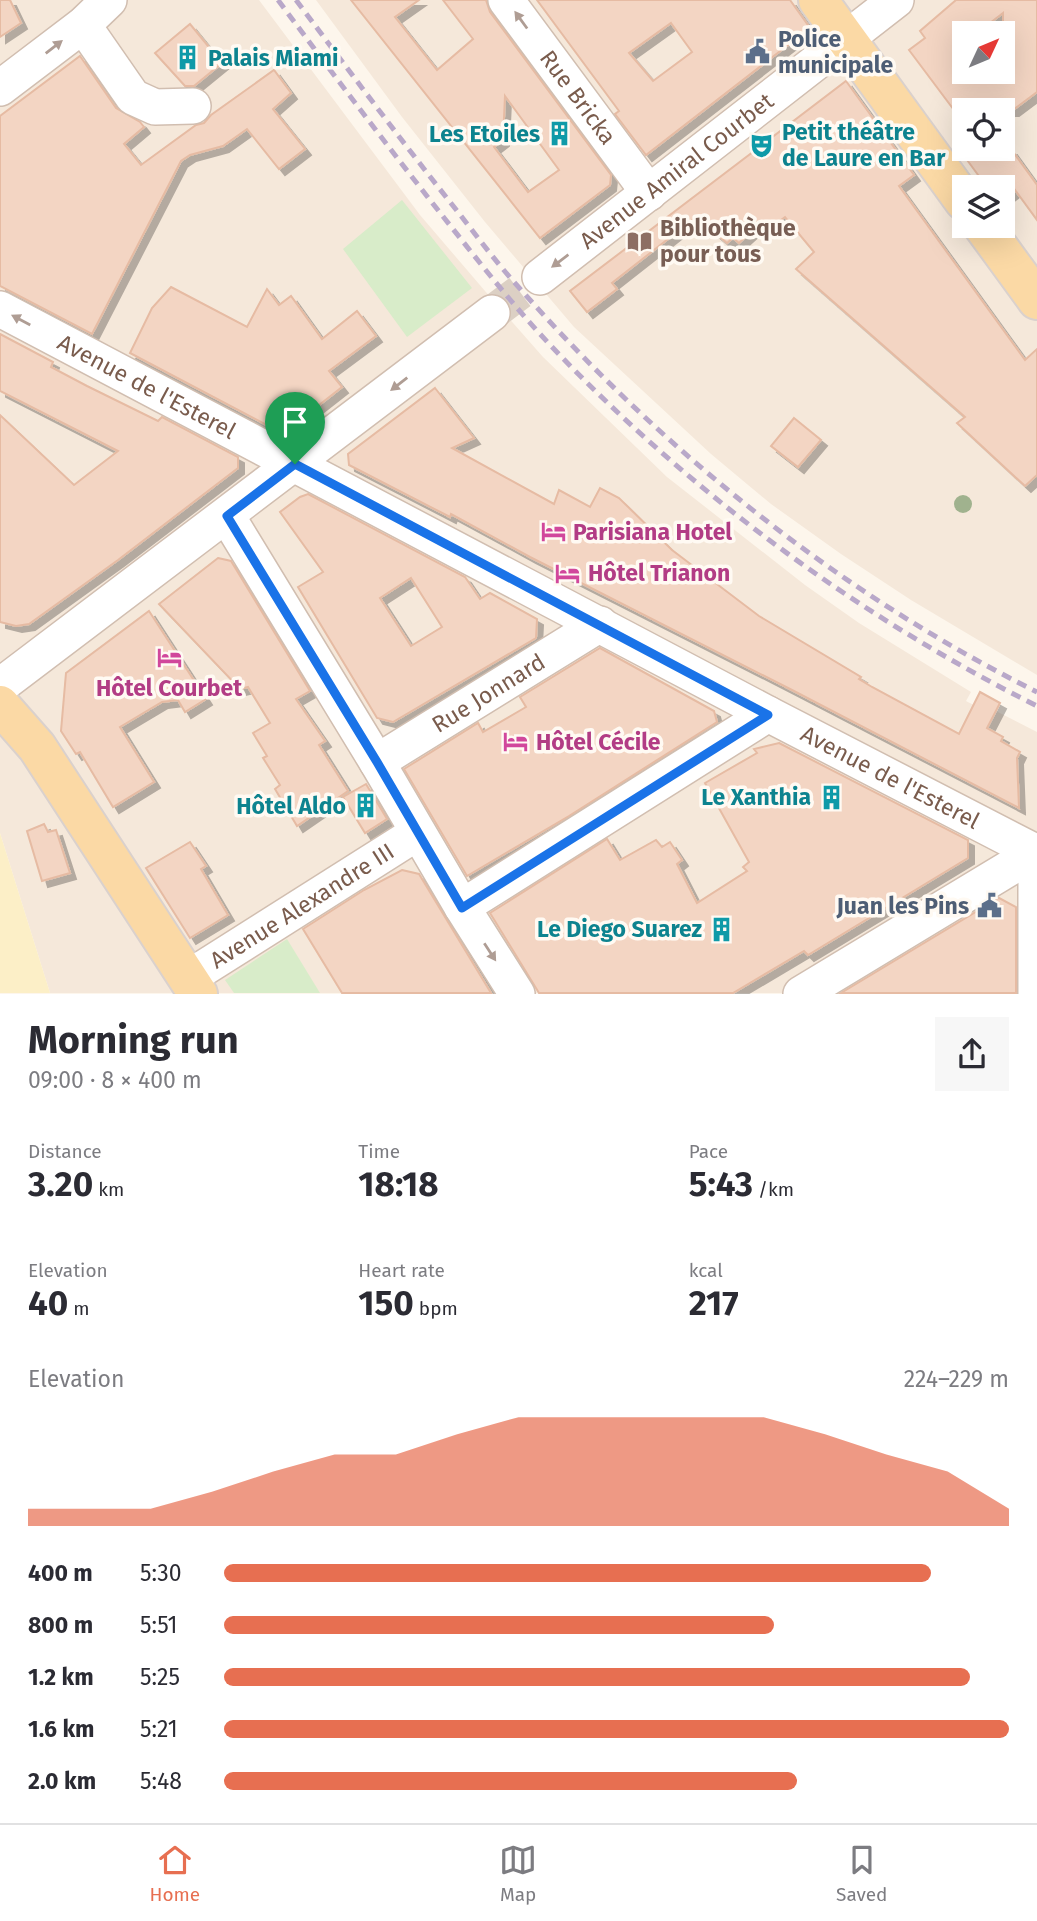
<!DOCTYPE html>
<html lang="en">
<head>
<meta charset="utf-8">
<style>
  body { margin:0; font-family:"Fira Sans",sans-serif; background:#f7f7f7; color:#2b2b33; height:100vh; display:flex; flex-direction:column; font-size:26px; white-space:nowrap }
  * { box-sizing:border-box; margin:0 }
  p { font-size:23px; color:#7c7c81 }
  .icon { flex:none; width:38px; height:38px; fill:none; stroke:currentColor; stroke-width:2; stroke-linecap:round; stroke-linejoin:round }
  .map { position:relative; height:994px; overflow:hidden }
  .details { display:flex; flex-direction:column; background:#fff; flex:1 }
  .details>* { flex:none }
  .needle { width:46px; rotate:46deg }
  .controls { position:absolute; left:952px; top:21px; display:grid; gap:14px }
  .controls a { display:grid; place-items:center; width:63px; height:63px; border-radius:0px; background:#fff; box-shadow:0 7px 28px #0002; font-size:35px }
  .pin { position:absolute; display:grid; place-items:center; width:60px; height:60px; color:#fff; margin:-72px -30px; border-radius:50% 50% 50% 0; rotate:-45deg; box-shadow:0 0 7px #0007 }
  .pin .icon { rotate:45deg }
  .round { display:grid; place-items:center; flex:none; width:74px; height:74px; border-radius:0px; background:#f7f7f7 }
  .overview { display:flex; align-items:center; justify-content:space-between; height:119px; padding:0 28px }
  h1 { font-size:38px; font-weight:700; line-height:52px }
  .figures { display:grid; grid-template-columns:repeat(3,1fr); gap:10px; height:119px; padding:7px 28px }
  .figures div { display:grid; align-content:center }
  .figures b { font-size:35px; font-weight:700 }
  .figures small { font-size:19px; font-weight:400 }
  .figures p { font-size:19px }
  .chart { height:196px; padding:14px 28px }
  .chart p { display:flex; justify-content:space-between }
  .chart svg { width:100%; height:126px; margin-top:7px; fill:#e76f51; opacity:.7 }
  ul { padding:0 28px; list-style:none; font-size:23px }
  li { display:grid; grid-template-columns:112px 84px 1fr; align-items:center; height:52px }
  li i { height:18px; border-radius:9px; background:#e76f51 }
  .tabs { display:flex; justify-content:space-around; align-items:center; height:98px; border-top:2px solid #e1e1e2; background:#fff; font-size:19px; color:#7c7c81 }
  .tabs a { display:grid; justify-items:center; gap:4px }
  .tabs .on { color:#e76f51 }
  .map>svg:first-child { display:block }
</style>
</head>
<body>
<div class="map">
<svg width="1037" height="994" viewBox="0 0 1037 994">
  <defs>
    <filter id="shadow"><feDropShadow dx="6" dy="6" stdDeviation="0" flood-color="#0004"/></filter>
  </defs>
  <rect width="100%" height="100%" fill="#fdf6ec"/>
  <g fill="#f5e8da" fill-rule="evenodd">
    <polygon points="0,0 259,0 420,215 491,298 543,357 667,477 805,585 859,623 971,692 966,701 993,715 996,711 1037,732 1037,993 50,993 0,833"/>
    <path d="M316 0H1037V675L911 600 841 554 771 504 711 454 574 327 485 222 402 117ZM964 33H1003V72H964ZM964 110H1003V149H964ZM964 187H1003V226H964Z"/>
  </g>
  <g fill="#d8ecc9">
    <polygon points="402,200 472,288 407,337 343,249"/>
    <polygon points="287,939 320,993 234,993 225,980"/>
  </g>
  <polygon fill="#fcefc7" points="0,833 50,993 0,993"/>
  <g fill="#f3d5c3" stroke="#e6bba3" stroke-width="2" fill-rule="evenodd" filter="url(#shadow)">
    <polygon points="0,0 10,0 21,23 0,37"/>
    <path d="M351 0H419L395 17 437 70 473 39 443 0H486L490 12 611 175 610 185 540 238ZM505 96 559 170 528 192 494 147 503 140Z"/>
    <path d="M537 0H790L810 28 646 155 615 114 619 111ZM671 23 692 52 653 81 629 53Z"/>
    <path d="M956 0H1037V92L1013 110H954L909 50 925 38 920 31ZM1003 13V72H964V33H977Z"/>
    <polygon points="190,24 222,63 194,86 185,86 155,53"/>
    <polygon points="80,56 116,108 140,122 144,127 124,144 141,165 196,125 204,123 211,115 274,70 291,93 273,109 305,149 279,169 247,129 223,146 190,155 181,161 92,334 0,286 0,116"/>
    <polygon points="846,81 914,175 899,186 1025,360 1037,349 1037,475 1025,486 957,423 965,417 796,269 814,252 785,217 770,228 762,222 739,243 733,238 727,243 696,217 612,283 617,289 587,312 570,291"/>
    <polygon points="959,149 1011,149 1037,185 1037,220 1015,190 1003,199 1003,187 987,187"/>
    <polygon points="171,287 247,327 267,289 279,305 291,296 322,339 357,311 376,336 329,371 342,387 291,427 276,430 130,353 152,308"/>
    <polygon points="0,334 53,362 51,367 87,386 158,421 162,417 238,457 238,468 118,560 29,624 16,626 0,622 0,415 74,485 118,451 0,391"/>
    <polygon points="435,388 474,438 452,448 554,504 559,490 590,507 600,488 619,498 672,550 759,616 861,677 859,679 872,687 959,734 980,692 1000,703 987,728 1003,737 1001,741 1020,752 1017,758 1019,808 792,690 530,557 451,514 450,517 349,465 348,454"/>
    <polygon points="794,418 821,440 798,467 771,446"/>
    <path d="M308 494 465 577 480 599 490 593 537 619 536 638 393 722 377 718 298 587 323 572 280 512 300 497ZM411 578 442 627 411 646 380 598Z"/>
    <polygon points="218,558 231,561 310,691 296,699 325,741 319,745 348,791 297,826 275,789 280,785 263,758 267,756 253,733 270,723 248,687 240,689 159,604"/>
    <polygon points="149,611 206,699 185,712 178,700 162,702 120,727 154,782 113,807 80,752 76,754 61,731 66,673"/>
    <polygon points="600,648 714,711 717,722 569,816 467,876 404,769 478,723 483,732 526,707 520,697"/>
    <polygon points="779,743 968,840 968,858 808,955 804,951 733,993 539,993 490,913 607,839 620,860 656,840 662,847 670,842 682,860 677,864 697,903 747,871 743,867 749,862 705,783 757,753 754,749"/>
    <polygon points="366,784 387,819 365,833 343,797"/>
    <polygon points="44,824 48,832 56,830 70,873 42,881 27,831"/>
    <polygon points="190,842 206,866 201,869 228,915 190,938 146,868"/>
    <polygon points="402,870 419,874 491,993 342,993 303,929 364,890"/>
    <polygon points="999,898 1016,907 1016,993 841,993"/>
  </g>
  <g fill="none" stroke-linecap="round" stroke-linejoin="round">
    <polyline stroke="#dcd0c4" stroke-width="35" stroke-dasharray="35 18" stroke-linecap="butt" points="492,313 540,277"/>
    <defs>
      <g id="minor">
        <path id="s1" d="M506 0 649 193"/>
        <polyline points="83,25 133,97 155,107 193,106"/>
        <polyline points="0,88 83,25 109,0"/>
        <path id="s2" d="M540 277 896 0"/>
        <path id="s3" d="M0 309 768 714 1037 853"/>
        <polyline points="227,516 377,762 462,907 517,994"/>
        <polyline points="0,686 492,313"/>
        <path id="s4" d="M377 762 600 624"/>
        <polyline points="462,907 768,714"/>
        <path id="s5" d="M188 978 417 833"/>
        <polyline points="801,994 1036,852"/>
        <polyline points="1036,994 1036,852"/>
      </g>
      <g id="major">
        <polyline points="818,0 964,201"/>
        <polyline points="983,226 1037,300"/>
        <polyline points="0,705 37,747 198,994"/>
      </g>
    </defs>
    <use href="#minor" stroke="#d1beb0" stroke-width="38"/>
    <use href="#major" stroke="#dad1cd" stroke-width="42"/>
    <use href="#minor" stroke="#fff" stroke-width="35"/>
    <use href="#major" stroke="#fbd9a5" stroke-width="38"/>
    <g stroke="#b9a8c9" stroke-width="5" stroke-dasharray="10 7" stroke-linecap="butt">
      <path d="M278 0C333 74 388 147 445 219 480 263 515 308 554 349 692 494 858 616 1037 706"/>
      <path d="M296 0C347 68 397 135 450 202 474 232 497 264 523 292 667 455 843 595 1037 692"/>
    </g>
  </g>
  <circle fill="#a0b28e" cx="963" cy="504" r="9"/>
  <defs><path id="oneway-solid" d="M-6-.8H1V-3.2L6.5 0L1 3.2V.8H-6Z" transform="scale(1.75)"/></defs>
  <g fill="#af9d94">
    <use href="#oneway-solid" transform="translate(521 20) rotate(-126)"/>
    <use href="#oneway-solid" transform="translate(54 47) rotate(-38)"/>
    <use href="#oneway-solid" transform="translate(560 261) rotate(143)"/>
    <use href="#oneway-solid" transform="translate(21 320) rotate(-152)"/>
    <use href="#oneway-solid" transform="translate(399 384) rotate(142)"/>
    <use href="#oneway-solid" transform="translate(490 952) rotate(57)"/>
  </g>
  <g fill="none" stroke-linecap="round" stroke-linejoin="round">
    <defs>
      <polygon id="route" points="295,464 768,715 462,908 377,762 227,516"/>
    </defs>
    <use href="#route" stroke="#fff" stroke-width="14"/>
    <use href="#route" stroke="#1a73e8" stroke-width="9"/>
  </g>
  <defs>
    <symbol id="civic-bare" viewBox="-9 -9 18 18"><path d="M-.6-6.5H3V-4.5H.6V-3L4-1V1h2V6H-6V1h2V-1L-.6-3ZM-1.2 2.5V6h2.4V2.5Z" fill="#5c6f8a" stroke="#fffaf3" stroke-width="2.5" paint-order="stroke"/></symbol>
    <symbol id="building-bare" viewBox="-9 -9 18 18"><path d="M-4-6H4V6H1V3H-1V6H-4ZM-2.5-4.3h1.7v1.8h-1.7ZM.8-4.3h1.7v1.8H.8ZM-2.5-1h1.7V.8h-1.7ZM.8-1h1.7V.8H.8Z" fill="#0f9aa8" stroke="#fffaf3" stroke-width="2.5" paint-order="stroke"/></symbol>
    <symbol id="theatre-bare" viewBox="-9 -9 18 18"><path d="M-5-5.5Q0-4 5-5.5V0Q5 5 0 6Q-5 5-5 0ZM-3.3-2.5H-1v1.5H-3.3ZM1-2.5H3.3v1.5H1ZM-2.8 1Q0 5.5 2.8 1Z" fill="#0f9aa8" stroke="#fffaf3" stroke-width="2.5" paint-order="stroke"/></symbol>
    <symbol id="library-bare" viewBox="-9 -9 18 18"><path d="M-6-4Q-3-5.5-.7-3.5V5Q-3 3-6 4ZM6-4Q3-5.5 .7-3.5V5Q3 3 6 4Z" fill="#8d6e63" stroke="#fffaf3" stroke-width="2.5" paint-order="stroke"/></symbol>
    <symbol id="hotel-bare" viewBox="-9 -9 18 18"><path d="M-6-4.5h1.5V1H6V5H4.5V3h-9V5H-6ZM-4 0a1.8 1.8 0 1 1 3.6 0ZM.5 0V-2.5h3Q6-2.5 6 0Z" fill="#d1479c" stroke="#fffaf3" stroke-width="2.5" paint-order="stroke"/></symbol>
  </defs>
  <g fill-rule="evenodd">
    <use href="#civic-bare" x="740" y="34" width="35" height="35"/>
    <use href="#building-bare" x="170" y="40" width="35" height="35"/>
    <use href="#building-bare" x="542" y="116" width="35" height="35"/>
    <use href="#theatre-bare" x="744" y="128" width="35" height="35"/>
    <use href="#library-bare" x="622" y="224" width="35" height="35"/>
    <use href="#hotel-bare" x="536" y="514" width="35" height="35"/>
    <use href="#hotel-bare" x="550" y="556" width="35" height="35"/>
    <use href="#hotel-bare" x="152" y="640" width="35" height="35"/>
    <use href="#hotel-bare" x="498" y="724" width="35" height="35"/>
    <use href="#building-bare" x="814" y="780" width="35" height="35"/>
    <use href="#building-bare" x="348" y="788" width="35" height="35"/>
    <use href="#civic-bare" x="972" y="888" width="35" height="35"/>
    <use href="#building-bare" x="704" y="912" width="35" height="35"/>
  </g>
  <g text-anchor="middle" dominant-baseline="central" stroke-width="7" stroke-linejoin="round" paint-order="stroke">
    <g font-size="23" font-weight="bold" fill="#4e5e75" stroke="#fffaf3" text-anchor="start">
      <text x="778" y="39">Police<tspan x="778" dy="26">municipale</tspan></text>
      <text x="969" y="906" text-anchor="end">Juan les Pins</text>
    </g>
    <g font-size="23" font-weight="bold" fill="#0d838f" stroke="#fffaf3" text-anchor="end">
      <text x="208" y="58" text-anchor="start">Palais Miami</text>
      <text x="782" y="132" text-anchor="start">Petit théâtre<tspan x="782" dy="26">de Laure en Bar</tspan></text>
      <text x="540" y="134">Les Etoiles</text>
      <text x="811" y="797">Le Xanthia</text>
      <text x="346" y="806">Hôtel Aldo</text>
      <text x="702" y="929">Le Diego Suarez</text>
    </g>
    <g font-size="23" fill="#7a5c4d" stroke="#fffaf3">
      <text stroke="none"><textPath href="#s1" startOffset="121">Rue Bricka</textPath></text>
      <text stroke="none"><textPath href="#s2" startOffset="173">Avenue Amiral Courbet</textPath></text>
      <text stroke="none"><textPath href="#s3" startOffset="166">Avenue de l'Esterel</textPath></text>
      <text stroke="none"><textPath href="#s4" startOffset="131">Rue Jonnard</textPath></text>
      <text stroke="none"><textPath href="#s3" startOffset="1006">Avenue de l'Esterel</textPath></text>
      <text stroke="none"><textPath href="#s5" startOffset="135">Avenue Alexandre III</textPath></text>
    </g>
    <g font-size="23" font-weight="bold" fill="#785e54" stroke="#fffaf3" text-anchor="start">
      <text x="660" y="228">Bibliothèque<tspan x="660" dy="26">pour tous</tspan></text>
    </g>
    <g font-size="23" font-weight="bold" fill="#b23c85" stroke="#fffaf3" text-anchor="start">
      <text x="573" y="532">Parisiana Hotel</text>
      <text x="588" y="573">Hôtel Trianon</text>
      <text x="169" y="688" text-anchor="middle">Hôtel Courbet</text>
      <text x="536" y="742">Hôtel Cécile</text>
    </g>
  </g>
</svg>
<div class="controls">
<a><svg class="needle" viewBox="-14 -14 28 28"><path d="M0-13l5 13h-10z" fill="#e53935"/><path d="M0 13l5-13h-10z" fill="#7c7c81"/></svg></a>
<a><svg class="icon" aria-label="locate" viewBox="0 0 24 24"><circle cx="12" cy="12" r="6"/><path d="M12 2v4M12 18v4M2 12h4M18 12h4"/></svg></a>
<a><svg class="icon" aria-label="layers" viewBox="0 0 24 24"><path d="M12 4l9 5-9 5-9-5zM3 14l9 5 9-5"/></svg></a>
</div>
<div class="pin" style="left:295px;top:464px;background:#1e9e55"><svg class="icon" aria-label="arrive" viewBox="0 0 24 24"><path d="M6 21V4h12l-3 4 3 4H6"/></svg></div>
</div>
<section class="details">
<div class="overview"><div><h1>Morning run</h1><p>09:00 · 8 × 400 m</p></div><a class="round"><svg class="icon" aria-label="share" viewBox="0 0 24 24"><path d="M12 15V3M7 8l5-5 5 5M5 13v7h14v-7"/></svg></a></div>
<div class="figures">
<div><p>Distance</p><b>3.20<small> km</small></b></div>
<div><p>Time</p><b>18:18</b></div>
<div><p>Pace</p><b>5:43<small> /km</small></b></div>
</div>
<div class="figures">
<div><p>Elevation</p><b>40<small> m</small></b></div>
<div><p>Heart rate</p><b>150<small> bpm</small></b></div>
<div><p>kcal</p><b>217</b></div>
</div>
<div class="chart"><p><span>Elevation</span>224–229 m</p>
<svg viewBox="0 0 160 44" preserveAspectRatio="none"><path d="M0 44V38L10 38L20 38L30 32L40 25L50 19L60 19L70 12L80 6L90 6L100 6L110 6L120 6L130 12L140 19L150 25L160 38V44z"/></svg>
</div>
<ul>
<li><b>400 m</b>5:30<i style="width:90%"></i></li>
<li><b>800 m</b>5:51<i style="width:70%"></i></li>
<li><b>1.2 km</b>5:25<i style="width:95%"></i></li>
<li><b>1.6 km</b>5:21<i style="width:100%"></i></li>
<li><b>2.0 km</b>5:48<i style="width:73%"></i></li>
</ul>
</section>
<nav class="tabs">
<a class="on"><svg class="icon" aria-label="home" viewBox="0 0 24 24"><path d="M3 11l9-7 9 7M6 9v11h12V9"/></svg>Home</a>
<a><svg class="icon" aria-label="map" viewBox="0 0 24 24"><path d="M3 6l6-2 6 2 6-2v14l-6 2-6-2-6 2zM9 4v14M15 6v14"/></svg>Map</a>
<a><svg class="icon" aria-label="saved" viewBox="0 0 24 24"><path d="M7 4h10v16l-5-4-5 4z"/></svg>Saved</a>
</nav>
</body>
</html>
